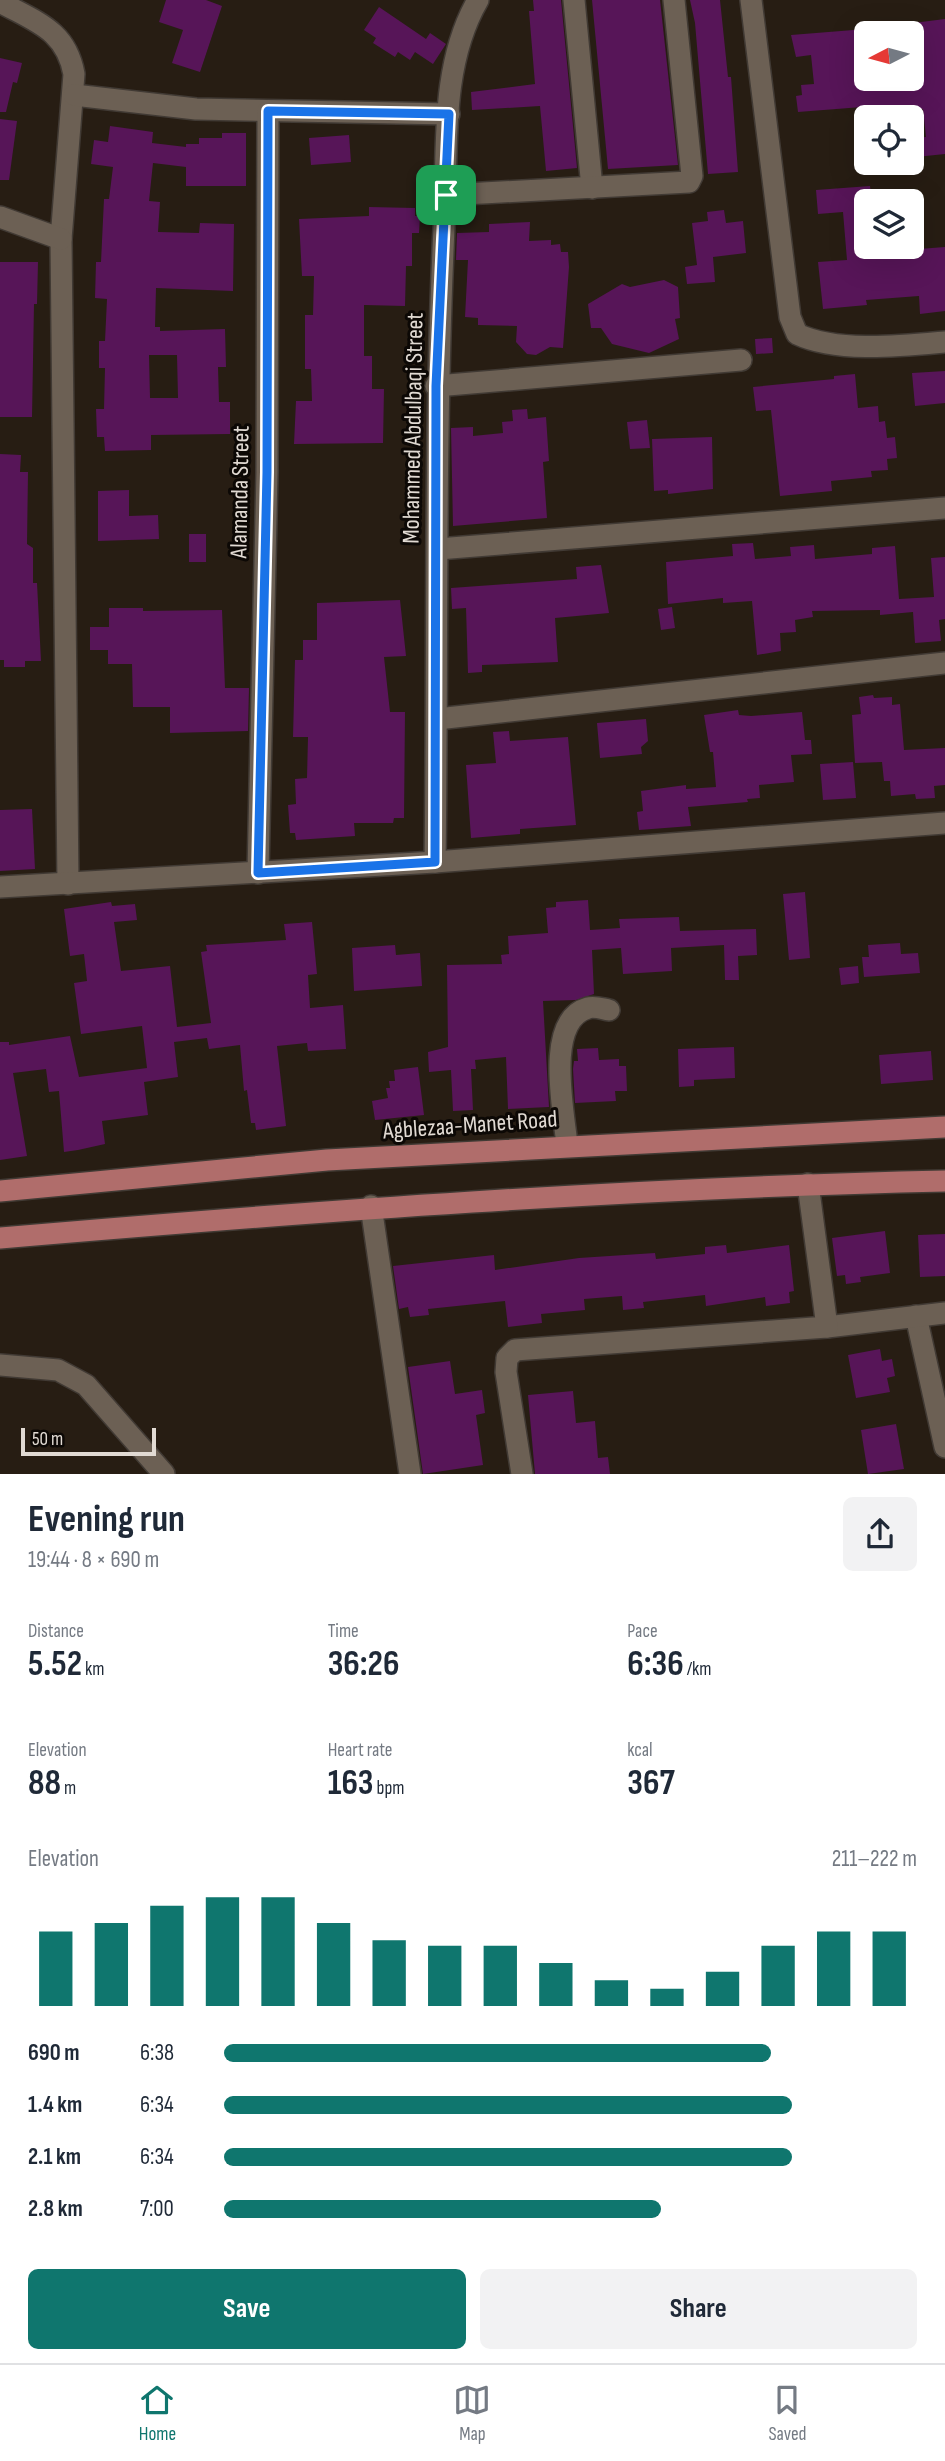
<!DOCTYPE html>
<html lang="en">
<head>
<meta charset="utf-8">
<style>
  body { margin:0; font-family:"Sofia Sans Condensed",sans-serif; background:#f2f2f3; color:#1f2937; height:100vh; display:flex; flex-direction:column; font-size:26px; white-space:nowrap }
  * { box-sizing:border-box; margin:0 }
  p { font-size:23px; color:#747a83 }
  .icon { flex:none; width:38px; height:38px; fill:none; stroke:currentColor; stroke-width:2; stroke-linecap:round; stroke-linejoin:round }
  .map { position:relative; height:1474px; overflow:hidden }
  .side { display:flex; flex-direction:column; background:#fff; flex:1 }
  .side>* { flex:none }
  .needle { width:46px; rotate:264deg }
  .tools { position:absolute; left:854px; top:21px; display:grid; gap:14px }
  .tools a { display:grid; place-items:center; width:70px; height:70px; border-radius:10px; background:#fff; box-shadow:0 7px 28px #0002; font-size:35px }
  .scale { position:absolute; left:21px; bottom:18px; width:135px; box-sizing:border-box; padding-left:7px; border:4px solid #e1dad3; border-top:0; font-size:19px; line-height:24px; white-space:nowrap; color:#e1dad3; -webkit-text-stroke:5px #0c0805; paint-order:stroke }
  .pin { position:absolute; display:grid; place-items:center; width:60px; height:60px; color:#fff; margin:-30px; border-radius:14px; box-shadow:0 4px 10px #0006 }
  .round { display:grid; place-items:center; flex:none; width:74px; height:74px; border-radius:10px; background:#f2f2f3 }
  .summary { display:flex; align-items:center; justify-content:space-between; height:119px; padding:0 28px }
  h1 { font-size:38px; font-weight:700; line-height:52px }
  .stats { display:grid; grid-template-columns:repeat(3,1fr); gap:10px; height:119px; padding:7px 28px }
  .stats div { display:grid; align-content:center }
  .stats b { font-size:35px; font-weight:700 }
  .stats small { font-size:19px; font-weight:400 }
  .stats p { font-size:19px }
  .chart { height:196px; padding:14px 28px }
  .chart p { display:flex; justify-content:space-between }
  .chart svg { width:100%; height:126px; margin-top:7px; stroke:#0f766e; stroke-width:6 }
  .button { display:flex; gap:14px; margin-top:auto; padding:14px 28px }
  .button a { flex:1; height:80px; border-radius:10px; background:#0f766e; color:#fff; font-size:28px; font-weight:700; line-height:80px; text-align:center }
  .button a+a { background:#f2f2f3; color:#1f2937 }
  ul { padding:0 28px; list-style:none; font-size:23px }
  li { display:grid; grid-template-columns:112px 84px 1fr; align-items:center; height:52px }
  li i { height:18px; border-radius:9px; background:#0f766e }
  .menu { display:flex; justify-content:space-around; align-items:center; height:98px; border-top:2px solid #e0e1e3; background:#fff; font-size:19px; color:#747a83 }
  .menu a { display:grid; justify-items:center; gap:4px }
  .menu .selected { color:#0f766e }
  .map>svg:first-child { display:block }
</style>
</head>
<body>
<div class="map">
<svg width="945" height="1474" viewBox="0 0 945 1474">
  <rect width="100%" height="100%" fill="#271d13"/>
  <g fill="#571558" fill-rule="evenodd">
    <polygon points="166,0 206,0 222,6 200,72 172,63 183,30 159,22"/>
    <polygon points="533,0 561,0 577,168 546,171 540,106 472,110 471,92 535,84 529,11 534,11"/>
    <polygon points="592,0 660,0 678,165 608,169"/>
    <polygon points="690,0 720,0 728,77 731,77 738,172 708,174 695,23"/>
    <polygon points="379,7 426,39 430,33 446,44 433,64 415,52 410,60 398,52 395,57 373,43 376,38 364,30"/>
    <polygon points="945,19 945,154 916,157 914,138 926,137 923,109 862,113 862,107 798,112 796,96 802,95 801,85 814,84 811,55 796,57 791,35 866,29 866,79 920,79 919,40 915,41 913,23"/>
    <polygon points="0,58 22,63 17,83 13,82 6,112 0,112"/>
    <polygon points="0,119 17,121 9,180 0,180"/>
    <path d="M110 126 153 132 152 143 186 147V144H199V138H222V133H246V186H186V167L153 163 149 201 160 202 158 232 199 233 200 223 234 224 233 291 156 288 155 327H160V331L225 329 226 367H218L219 402H230V434L151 435V450L105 451 104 437H97L96 409H104L105 368H99V341H105L107 299 95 298 96 262H101L104 199H109L113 167 91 164 94 140 108 142ZM149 355H177L178 398H150Z"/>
    <polygon points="349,135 351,162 311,165 309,138"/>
    <polygon points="870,186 872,201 866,201 866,253 945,247 945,311 920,314 919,296 866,300 867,305 823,309 818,262 847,260 843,212 818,214 816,190"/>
    <polygon points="369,207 415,208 415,216 420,216 419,233 412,233 412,266 406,266 405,306 364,305 364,356 372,356 372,389 384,389 383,443 294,444 296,401 312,401 311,369 305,369 305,315 313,315 314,276 302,276 299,219 369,216"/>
    <polygon points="724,210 726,223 743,221 746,253 713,257 715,282 687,284 685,267 697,265 692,223 708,221 707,212"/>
    <polygon points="530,222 529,241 551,240 551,245 560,244 561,252 568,252 569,267 563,348 550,347 536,355 527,354 516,342 517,326 478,325 478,318 465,317 468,260 456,260 457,233 489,232 489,224"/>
    <polygon points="0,262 38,262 37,304 34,304 32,417 0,417"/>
    <polygon points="664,280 678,287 680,318 675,319 679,339 649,353 612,344 601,328 591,328 588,304 622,284 630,287"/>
    <polygon points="772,338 773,353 756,354 755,339"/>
    <polygon points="945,371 945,403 915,406 912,373"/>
    <polygon points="855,374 858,408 878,406 879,422 885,421 887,438 895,437 897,458 887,459 888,470 871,471 872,477 831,481 832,491 780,496 771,410 756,411 753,387 834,379 834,376"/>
    <polygon points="527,409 528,419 546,417 549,461 543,462 547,518 453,526 451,428 473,427 473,436 503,433 502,422 513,421 512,410"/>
    <polygon points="647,420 650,448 630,449 627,422"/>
    <polygon points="712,437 713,489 668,494 668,490 654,491 652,439"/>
    <polygon points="0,454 21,455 20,472 28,472 27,544 33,548 33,583 37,583 41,661 25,661 25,667 4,667 4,660 0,660"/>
    <polygon points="129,490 129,516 158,515 159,539 98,541 98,491"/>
    <rect x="189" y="534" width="17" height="28"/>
    <polygon points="753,543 755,559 791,556 790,547 814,545 815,559 872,554 872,548 895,546 899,599 934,597 931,558 945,557 945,619 939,620 941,641 915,643 913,612 880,615 880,610 812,611 813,617 795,620 796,632 780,633 781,651 757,655 752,601 723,603 723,598 668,604 666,562 733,556 732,544"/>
    <polygon points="601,565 609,613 555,618 558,662 482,665 482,672 468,673 466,608 452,609 451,588 577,579 576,567"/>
    <polygon points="400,600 406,656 384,657 390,712 405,712 404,818 394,818 393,823 354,823 355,836 296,840 295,833 290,833 288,805 296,804 295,779 307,778 308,737 293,737 295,660 303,660 303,640 317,640 317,603"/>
    <polygon points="672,607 675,628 661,630 658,609"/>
    <polygon points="109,608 143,608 143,611 222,610 225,688 249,688 248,731 170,733 170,707 133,707 132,664 108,664 108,650 90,650 90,627 109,627"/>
    <polygon points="873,695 874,698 892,697 892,705 900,704 904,750 945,748 945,785 934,786 935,798 916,799 915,794 891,796 890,781 884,781 882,762 855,763 852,715 861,714 859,697"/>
    <polygon points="738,710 739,715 751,716 802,712 805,740 811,740 812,754 791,755 794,782 759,785 760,798 747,799 748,802 688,807 691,826 639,830 637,812 643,811 641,791 686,785 686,789 716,787 713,752 710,752 704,715"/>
    <polygon points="646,719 648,741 641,747 642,754 600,758 597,723"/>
    <polygon points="509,731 510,741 568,737 576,825 520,829 520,834 471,838 466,765 496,763 493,732"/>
    <polygon points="853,762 856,798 823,800 820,764"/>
    <polygon points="32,809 35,869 0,871 0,810"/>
    <polygon points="805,892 810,958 789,960 783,894"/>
    <polygon points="588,900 590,930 620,928 619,919 679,917 680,931 756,929 757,955 738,956 739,980 725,980 724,945 671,948 672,971 623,974 621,948 592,950 594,994 576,1000 543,1001 549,1107 508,1109 506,1057 475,1060 476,1069 471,1069 473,1110 453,1111 451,1070 429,1072 428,1052 448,1047 447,965 502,964 501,955 509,954 508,936 548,933 546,908 556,907 556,902"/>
    <polygon points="111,902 112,906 135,904 137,920 114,922 121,971 170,966 177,1027 211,1023 201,952 207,951 206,945 286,940 284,924 312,922 317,974 308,975 310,1008 343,1005 346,1049 308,1051 307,1043 277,1046 286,1126 256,1130 255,1123 251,1123 247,1090 244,1091 240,1045 209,1049 207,1038 174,1042 178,1077 144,1082 148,1115 102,1121 105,1144 78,1150 64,1152 59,1091 49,1092 46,1069 13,1073 27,1156 0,1160 0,1042 9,1042 9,1045 70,1036 79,1077 147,1068 142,1026 81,1034 74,983 87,981 84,954 70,956 64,909"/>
    <polygon points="900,943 901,954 918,953 920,973 864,977 862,957 869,957 868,945"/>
    <polygon points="395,945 396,955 420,953 422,986 354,991 352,948"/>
    <polygon points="858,966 859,983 841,985 839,968"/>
    <polygon points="734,1047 735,1078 694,1080 694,1086 679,1087 678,1049"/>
    <polygon points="598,1048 599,1060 619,1059 619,1066 626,1066 627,1091 615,1091 616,1101 575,1103 573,1069 574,1061 578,1061 577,1049"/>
    <polygon points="931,1051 933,1080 881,1084 879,1055"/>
    <polygon points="418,1067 424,1115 375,1120 372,1101 388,1098 386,1088 390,1088 389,1081 395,1081 394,1070"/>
    <polygon points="885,1231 890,1273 860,1277 861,1282 846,1284 845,1275 837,1276 832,1238"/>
    <polygon points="945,1234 945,1276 920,1277 918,1235"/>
    <polygon points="726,1245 727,1253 789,1245 794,1291 789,1292 790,1303 766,1306 765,1297 706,1306 705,1295 643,1302 644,1308 623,1310 622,1296 584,1299 585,1310 541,1314 542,1323 508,1327 505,1301 428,1309 429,1315 410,1317 408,1307 399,1309 393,1266 494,1255 495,1270 579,1258 655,1253 656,1259 705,1254 705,1247"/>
    <polygon points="880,1349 882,1361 892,1359 895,1376 887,1378 890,1392 856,1398 848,1355"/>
    <polygon points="450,1361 455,1394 482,1390 485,1413 476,1415 483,1465 423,1474 408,1367"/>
    <polygon points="573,1391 576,1423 595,1421 598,1458 608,1457 610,1474 535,1474 528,1395"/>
    <polygon points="896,1424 904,1469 868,1474 861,1430"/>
  </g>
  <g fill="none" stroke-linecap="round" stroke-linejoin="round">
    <defs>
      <g id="minor">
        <polyline points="574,0 592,188"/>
        <path d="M751 0 790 317 797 334C837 353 901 346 945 342"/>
        <path d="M0 2C36 22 66 30 74 74L61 239 68 884"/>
        <polyline points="74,95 196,109 449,114"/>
        <polyline points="446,195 689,182 692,176 674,0"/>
        <polyline points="0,217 61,239"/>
        <polyline points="436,386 741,360"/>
        <polyline points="438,549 945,508"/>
        <polyline points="437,719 945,663"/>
        <path d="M435 862C438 651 434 439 444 228 448 153 439 67 478 0"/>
        <polyline points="258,873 267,472 268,111"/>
        <polyline points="0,887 435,862 945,823"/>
        <path d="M567 1145C564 1112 544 1020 588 1008 594 1006 603 1009 609 1010"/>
        <polyline points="371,1206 410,1474"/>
        <polyline points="916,1316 945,1447"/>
        <polyline points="827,1327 945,1313"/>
        <polyline points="0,1365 58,1370 86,1385 164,1474"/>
        <polyline points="522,1474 506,1372 507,1358 515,1350 827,1327 808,1184"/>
      </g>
      <g id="major">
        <polyline points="0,1191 327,1160 945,1127"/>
        <path d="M0 1238C315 1211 629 1188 945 1181"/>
      </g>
    </defs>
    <use href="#minor" stroke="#413a34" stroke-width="24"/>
    <use href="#major" stroke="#413a34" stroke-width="24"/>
    <use href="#minor" stroke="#6c6054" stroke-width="21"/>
    <use href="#major" stroke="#b06d6b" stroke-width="21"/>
  </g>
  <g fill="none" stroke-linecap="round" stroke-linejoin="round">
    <defs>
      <polygon id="route" points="268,111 449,114 436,386 435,862 258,873 267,472"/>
    </defs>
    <use href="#route" stroke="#fff" stroke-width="14"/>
    <use href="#route" stroke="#1a73e8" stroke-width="9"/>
  </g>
  <g text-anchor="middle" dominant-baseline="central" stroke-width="6" stroke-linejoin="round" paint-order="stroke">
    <g font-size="24" fill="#e1dad3" stroke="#0c0805">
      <text transform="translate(413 428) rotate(-89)">Mohammed Abdulbaqi Street</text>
      <text transform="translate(240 492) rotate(-89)">Alamanda Street</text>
      <text transform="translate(470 1125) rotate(-4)">Agblezaa-Manet Road</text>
    </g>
  </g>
</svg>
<div class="tools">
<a><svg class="needle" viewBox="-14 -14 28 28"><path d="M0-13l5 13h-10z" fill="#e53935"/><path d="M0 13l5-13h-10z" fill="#747a83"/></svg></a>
<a><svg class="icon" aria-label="locate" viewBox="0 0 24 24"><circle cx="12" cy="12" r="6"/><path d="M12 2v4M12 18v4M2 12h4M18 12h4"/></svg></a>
<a><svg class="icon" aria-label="layers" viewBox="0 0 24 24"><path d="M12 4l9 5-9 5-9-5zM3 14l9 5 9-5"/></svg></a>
</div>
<div class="scale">50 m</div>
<div class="pin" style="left:446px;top:195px;background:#1e9e55"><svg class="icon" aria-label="arrive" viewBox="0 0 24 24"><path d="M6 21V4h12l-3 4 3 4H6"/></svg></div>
</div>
<section class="side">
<div class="summary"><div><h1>Evening run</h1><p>19:44 · 8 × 690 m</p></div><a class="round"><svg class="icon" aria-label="share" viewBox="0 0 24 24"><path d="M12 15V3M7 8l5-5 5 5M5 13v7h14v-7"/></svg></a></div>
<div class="stats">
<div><p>Distance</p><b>5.52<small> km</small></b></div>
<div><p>Time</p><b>36:26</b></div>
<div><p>Pace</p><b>6:36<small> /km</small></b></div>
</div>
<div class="stats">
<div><p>Elevation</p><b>88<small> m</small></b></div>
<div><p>Heart rate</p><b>163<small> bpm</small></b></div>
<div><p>kcal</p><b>367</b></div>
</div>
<div class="chart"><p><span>Elevation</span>211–222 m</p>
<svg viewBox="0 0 160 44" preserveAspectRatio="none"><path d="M5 44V18M15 44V15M25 44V9M35 44V6M45 44V6M55 44V15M65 44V21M75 44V23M85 44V23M95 44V29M105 44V35M115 44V38M125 44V32M135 44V23M145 44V18M155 44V18"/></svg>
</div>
<ul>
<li><b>690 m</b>6:38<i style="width:79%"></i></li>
<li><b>1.4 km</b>6:34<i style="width:82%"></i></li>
<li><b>2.1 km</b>6:34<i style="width:82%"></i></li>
<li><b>2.8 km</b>7:00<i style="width:63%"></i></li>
</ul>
<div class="button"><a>Save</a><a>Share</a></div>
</section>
<nav class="menu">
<a class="selected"><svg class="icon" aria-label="home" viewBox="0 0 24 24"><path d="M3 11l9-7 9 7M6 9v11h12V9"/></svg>Home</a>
<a><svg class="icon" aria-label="map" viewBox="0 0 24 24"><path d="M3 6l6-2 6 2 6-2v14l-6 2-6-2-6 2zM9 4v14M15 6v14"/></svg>Map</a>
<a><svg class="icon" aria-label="saved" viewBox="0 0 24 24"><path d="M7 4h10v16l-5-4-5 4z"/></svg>Saved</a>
</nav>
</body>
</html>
